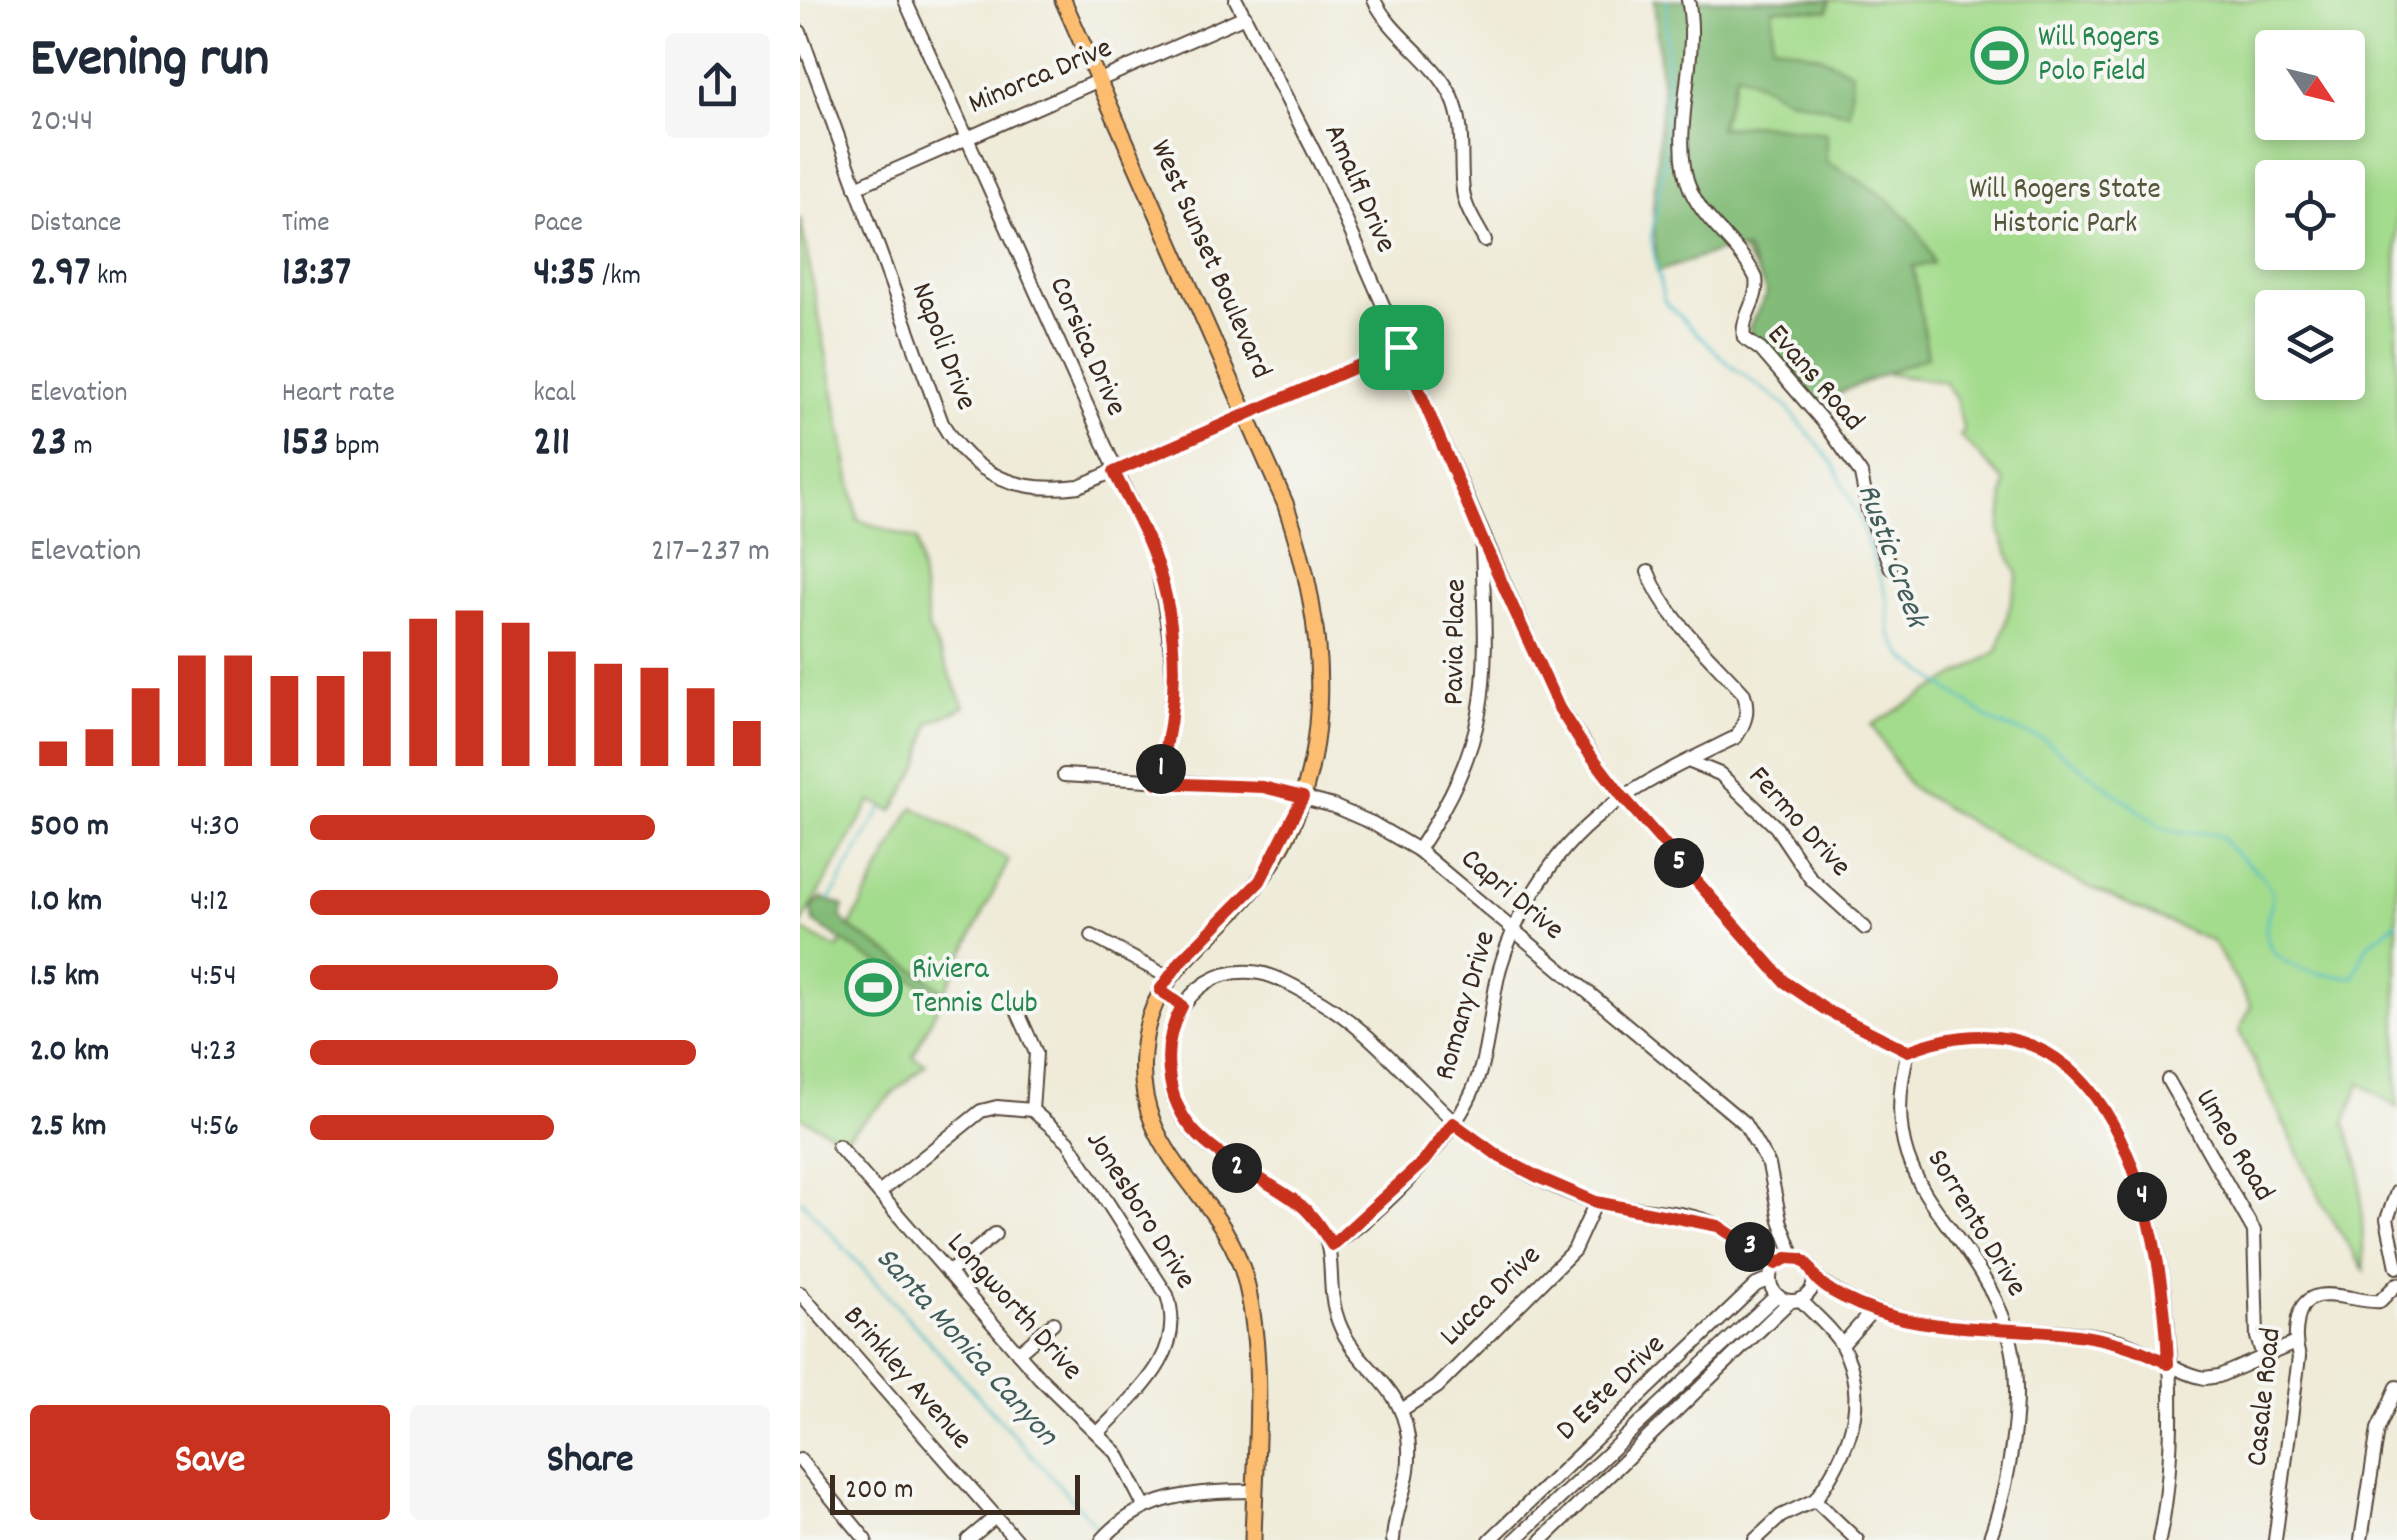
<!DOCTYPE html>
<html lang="en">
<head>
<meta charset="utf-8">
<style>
  body { margin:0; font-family:Dekko,sans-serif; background:#f6f6f7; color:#1f2937; height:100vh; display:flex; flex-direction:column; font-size:38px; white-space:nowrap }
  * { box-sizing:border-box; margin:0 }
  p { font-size:32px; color:#747a83 }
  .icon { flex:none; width:55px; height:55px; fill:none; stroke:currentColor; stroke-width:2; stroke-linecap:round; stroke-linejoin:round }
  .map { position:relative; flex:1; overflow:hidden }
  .sheet { display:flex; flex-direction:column; background:#fff; width:800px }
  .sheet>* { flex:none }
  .needle { width:65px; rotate:125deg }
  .tools { position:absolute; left:1455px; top:30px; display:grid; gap:20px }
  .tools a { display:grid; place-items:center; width:110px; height:110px; border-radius:10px; background:#fff; box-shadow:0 5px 15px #0003; font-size:50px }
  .scale { position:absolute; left:30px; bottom:25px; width:250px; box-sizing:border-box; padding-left:10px; border:5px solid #3b2a1e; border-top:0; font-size:28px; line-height:35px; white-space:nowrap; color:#3b2a1e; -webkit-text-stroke:8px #f6f6f2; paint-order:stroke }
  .pin { position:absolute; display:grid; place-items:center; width:85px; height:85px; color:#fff; margin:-42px; border-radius:20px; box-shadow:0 5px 15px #0006 }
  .km { position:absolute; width:50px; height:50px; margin:-25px; border-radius:50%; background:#222; color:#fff; font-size:28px; line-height:50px; text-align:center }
  .round { display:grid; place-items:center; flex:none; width:105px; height:105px; border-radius:10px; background:#f6f6f7 }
  .headline { display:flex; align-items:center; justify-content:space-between; height:170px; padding:0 30px }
  h1 { font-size:55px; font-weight:700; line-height:75px }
  .stats { display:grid; grid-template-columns:repeat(3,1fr); gap:15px; height:170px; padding:10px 30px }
  .stats div { display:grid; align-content:center }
  .stats b { font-size:42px; font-weight:700 }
  .stats small { font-size:28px; font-weight:400 }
  .stats p { font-size:28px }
  .chart { height:280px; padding:20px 30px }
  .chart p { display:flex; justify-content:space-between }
  .chart svg { width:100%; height:180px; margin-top:10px; stroke:#c8321e; stroke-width:6 }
  .button { display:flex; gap:20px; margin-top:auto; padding:20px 30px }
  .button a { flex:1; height:115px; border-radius:10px; background:#c8321e; color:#fff; font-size:40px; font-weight:700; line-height:115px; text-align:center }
  .button a+a { background:#f6f6f7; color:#1f2937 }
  ul { padding:0 30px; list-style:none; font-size:32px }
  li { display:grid; grid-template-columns:160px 120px 1fr; align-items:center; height:75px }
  li i { height:25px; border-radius:12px; background:#c8321e }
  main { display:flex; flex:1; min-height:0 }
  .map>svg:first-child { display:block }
</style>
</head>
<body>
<main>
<section class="sheet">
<div class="headline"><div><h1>Evening run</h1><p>20:44</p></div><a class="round"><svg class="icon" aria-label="share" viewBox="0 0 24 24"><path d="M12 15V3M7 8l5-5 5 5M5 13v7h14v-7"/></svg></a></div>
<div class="stats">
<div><p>Distance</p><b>2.97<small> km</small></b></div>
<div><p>Time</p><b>13:37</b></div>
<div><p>Pace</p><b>4:35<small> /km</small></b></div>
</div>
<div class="stats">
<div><p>Elevation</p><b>23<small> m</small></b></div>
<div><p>Heart rate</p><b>153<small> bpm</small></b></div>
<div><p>kcal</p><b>211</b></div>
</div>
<div class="chart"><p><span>Elevation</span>217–237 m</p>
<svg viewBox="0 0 160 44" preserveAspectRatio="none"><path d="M5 44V38M15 44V35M25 44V25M35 44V17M45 44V17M55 44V22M65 44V22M75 44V16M85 44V8M95 44V6M105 44V9M115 44V16M125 44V19M135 44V20M145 44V25M155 44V33"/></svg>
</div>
<ul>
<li><b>500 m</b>4:30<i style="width:75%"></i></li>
<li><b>1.0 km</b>4:12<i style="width:100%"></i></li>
<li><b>1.5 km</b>4:54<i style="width:54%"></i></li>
<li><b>2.0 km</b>4:23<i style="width:84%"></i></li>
<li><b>2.5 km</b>4:56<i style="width:53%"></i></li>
</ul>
<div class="button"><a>Save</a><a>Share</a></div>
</section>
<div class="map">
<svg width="1597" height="1540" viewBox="0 0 1597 1540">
  <rect width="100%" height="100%" fill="#f6f6f2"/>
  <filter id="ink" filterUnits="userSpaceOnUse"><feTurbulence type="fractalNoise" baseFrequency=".01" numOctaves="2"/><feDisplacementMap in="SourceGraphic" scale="20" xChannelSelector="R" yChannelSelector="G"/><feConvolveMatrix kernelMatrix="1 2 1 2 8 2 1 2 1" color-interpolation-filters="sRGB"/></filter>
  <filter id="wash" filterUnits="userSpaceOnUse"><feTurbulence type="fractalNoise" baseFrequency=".0048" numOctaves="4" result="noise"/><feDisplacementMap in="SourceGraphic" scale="40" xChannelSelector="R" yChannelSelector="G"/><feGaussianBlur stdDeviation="2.25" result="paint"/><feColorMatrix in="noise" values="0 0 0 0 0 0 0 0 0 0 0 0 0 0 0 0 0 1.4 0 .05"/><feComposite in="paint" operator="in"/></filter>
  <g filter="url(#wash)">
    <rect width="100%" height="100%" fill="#efebd8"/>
    <g fill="#a4dc8d" stroke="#708356" stroke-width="2.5" fill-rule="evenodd">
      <path d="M900 0H1597V1108L1560 1083 1545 1123 1560 1168 1564 1270 1525 1208 1439 1031 1451 1006 1413 942 1251 870 1110 787 1072 725 1198 651 1218 575 1200 533 1205 482 1160 436 1164 432 1156 399 1144 382 1065 371 970 291 920 221ZM1472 48H1548V122H1472ZM1472 178H1548V252H1472ZM1472 308H1548V382H1472Z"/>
      <polygon points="0,217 58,520 117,540 128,628 165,707 130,723 120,764 93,811 71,801 0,927"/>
      <polygon points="113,807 209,860 113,1057 126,1064 43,1139 0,1117 0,929 38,949"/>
    </g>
    <g fill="#83bc78" stroke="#5f734b" stroke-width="2.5">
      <path d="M854 0H1030L1028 11 973 8 972 44 1018 55 1052 72 1049 113 987 98 937 72 919 128 959 124 1026 133V162C1070 185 1120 214 1133 264L1113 266 1128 356 1048 389 1010 410 953 338 949 327 967 293 946 250 928 248 857 272 853 209 862 95Z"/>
      <path d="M22 898 44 906 41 917C50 936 132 972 151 1000L62 954 14 922 12 908Z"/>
    </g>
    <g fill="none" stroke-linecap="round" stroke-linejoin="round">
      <g stroke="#50bdc8" stroke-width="2.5">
        <path d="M867 0 866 150 851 239 864 301 931 366 984 404 1033 463 1058 515 1087 597 1090 634 1105 658 1195 723 1243 739 1361 827C1384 839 1401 827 1421 837 1434 857 1460 867 1470 889 1475 901 1469 909 1467 920 1458 968 1520 976 1554 977L1567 945 1597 922"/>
        <polyline points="30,900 82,808"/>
        <polyline points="0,1199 297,1527"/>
      </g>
    </g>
  </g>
  <g filter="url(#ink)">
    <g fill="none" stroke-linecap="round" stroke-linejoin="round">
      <defs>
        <g id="minor">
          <path d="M105 0 355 557C373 640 382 701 357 783"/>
          <path d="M436 0 527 177 759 708 822 796 985 982 1025 1010 1108 1051C1369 951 1393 1382 1359 1540"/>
          <path d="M574 0C593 38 634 59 652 97 666 127 659 160 663 191 665 209 677 225 685 241"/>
          <path d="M888 0C901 59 867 138 891 191 906 224 940 245 956 278 960 300 940 316 944 338L961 350 1026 425 1061 474 1068 510 1091 568"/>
          <path d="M0 32 142 423C172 476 221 494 279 486L601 347"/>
          <polyline points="56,187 445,16"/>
          <polyline points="888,761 920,774 976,827 1011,879 1065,928"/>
          <polyline points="264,775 463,787 533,806 572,823 618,850 944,1123 969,1165 980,1220 994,1257"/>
          <path d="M618 850C694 735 687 680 682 548"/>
          <polyline points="292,936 368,977"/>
          <path d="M216 1008 236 1053 232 1110 268 1141 367 1295C387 1355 336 1393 298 1433"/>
          <path d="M1108 1051C1072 1191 1166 1212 1207 1328 1227 1386 1210 1484 1189 1540"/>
          <polyline points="1368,1080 1454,1231 1457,1337 1463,1356"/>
          <polyline points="38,1146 240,1378 317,1453 344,1506"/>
          <polyline points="1597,1192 1587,1219 1597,1267"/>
          <polyline points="79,1193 181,1111 197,1107 232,1110"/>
          <path d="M532 1245C583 1212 656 1138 677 1080 690 1044 690 1005 700 968 710 933 729 896 751 866 797 801 867 771 936 737 946 722 949 711 944 694 911 657 866 619 848 572"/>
          <circle cx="992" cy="1279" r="22"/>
          <polyline points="148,1273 195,1234"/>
          <path d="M1014 1276C1097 1345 1214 1318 1313 1339 1346 1346 1372 1372 1405 1378L1419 1376 1495 1343"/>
          <polyline points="0,1293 216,1540"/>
          <path d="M1000 1299C1013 1314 1033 1329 1042 1346 1072 1402 1047 1454 1015 1500"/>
          <polyline points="1042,1345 1073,1310"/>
          <polyline points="218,1353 253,1323"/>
          <polyline points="603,1409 637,1387 774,1250 796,1202"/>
          <polyline points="0,1460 66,1540"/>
          <polyline points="1015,1500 1057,1540"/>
          <polyline points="168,1540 194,1518"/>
          <path d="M302 1540C343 1494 395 1491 454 1491"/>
          <path d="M593 1540C595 1502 614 1481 608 1437 600 1380 557 1369 539 1323 521 1277 546 1243 502 1206 460 1171 395 1158 375 1102 354 1046 381 967 452 972 471 973 492 985 508 994 583 1033 627 1109 697 1155 726 1174 767 1195 800 1203 839 1211 883 1209 919 1226 939 1236 957 1252 975 1265"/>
          <polyline points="690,1540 956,1285 970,1279"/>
          <polyline points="715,1540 977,1295"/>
          <polyline points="742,1540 990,1301"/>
          <polyline points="955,1540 981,1516 1015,1500"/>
          <path d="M1475 1540 1499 1357C1495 1343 1495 1333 1498 1318 1507 1277 1554 1304 1580 1301L1597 1284"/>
          <polyline points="1561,1540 1578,1429 1597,1387"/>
        </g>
        <path id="major" d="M263 0 485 503C530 633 542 788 445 899 405 945 356 972 345 1037 325 1157 423 1186 446 1282 466 1364 455 1457 453 1540"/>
      </defs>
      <use href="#minor" stroke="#56473a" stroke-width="16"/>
      <use href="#major" stroke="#56473a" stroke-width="19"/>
      <use href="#minor" stroke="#fff" stroke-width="12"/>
      <use href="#major" stroke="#fcbd6f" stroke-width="15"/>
    </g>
  </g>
  <g fill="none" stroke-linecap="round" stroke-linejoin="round" filter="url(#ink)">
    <defs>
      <path id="route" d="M601 347 682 539 759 708 780 741 822 796 985 982 1026 1010 1108 1051C1311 973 1363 1217 1368 1364 1277 1312 1171 1344 1075 1311 1058 1305 1025 1291 1015 1277 1009 1269 1010 1265 1001 1259L987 1258 976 1264 918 1226 796 1202 740 1178 700 1157 653 1123 624 1161 532 1245C522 1230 513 1214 498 1203 446 1164 376 1148 369 1072 366 1049 371 1026 382 1006L360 990 380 962 460 881 503 797 463 787 357 783C379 711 381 628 354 556 344 527 327 500 314 472Z"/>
    </defs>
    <use href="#route" stroke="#fff" stroke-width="20"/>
    <use href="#route" stroke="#c8321e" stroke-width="12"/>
  </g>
  <defs>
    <symbol id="stadium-ring" viewBox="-11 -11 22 22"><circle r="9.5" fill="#f6f6f2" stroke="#2e9e5b" stroke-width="1.5"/><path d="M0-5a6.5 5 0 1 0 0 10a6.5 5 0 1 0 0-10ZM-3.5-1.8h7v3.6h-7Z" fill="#2e9e5b"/></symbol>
  </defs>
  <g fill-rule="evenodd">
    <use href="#stadium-ring" x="1168" y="24" width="63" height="63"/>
    <use href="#stadium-ring" x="42" y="956" width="63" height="63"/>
  </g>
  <g text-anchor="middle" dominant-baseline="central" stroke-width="8" stroke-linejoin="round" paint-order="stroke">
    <g font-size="30" fill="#27864d" stroke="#f6f6f2" text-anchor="start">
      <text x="1238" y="39">Will Rogers<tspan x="1238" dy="34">Polo Field</tspan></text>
      <text x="112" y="971">Riviera<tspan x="112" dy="34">Tennis Club</tspan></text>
    </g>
    <g font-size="30" fill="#3b2a1e" stroke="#f6f6f2">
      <text transform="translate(241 78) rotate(-23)">Minorca Drive</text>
      <text transform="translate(558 189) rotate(66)">Amalfi Drive</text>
      <text transform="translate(409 260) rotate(66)">West Sunset Boulevard</text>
      <text transform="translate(142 347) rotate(69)">Napoli Drive</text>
      <text transform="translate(286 347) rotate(66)">Corsica Drive</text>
      <text transform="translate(1014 379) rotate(49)">Evans Road</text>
      <text transform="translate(657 642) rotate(-89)">Pavia Place</text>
      <text transform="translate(998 823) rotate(48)">Fermo Drive</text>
      <text transform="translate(711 896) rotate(40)">Capri Drive</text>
      <text transform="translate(667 1006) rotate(-74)">Romany Drive</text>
      <text transform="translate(1433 1146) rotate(59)">Umeo Road</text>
      <text transform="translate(339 1211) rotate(58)">Jonesboro Drive</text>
      <text transform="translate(1175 1224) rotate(59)">Sorrento Drive</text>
      <text transform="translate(692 1297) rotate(-45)">Lucca Drive</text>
      <text transform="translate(213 1308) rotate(48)">Longworth Drive</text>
      <text transform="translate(106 1379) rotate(49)">Brinkley Avenue</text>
      <text transform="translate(812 1389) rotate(-44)">D Este Drive</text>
      <text transform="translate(1466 1397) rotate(-84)">Casale Road</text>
    </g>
    <g font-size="30" fill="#55563a" stroke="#f6f6f2">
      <text x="1265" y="191">Will Rogers State<tspan x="1265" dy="34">Historic Park</tspan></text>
    </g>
    <g font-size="32" font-style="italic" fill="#425d5a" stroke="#f6f6f2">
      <text transform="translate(1090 556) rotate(70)">Rustic Creek</text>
      <text transform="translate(165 1348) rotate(48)">Santa Monica Canyon</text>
    </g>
  </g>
</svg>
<div class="tools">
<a><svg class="needle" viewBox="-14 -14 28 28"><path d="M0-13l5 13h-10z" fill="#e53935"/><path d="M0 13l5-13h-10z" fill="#747a83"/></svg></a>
<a><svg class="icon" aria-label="locate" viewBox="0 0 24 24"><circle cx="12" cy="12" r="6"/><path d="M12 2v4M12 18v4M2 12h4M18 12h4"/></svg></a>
<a><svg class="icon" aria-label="layers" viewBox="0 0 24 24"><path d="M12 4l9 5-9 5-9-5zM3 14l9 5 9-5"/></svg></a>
</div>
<div class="scale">200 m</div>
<div class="pin" style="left:601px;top:347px;background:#1e9e55"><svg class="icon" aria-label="arrive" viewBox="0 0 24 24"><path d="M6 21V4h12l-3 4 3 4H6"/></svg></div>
<b class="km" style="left:361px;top:769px">1</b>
<b class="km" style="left:437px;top:1168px">2</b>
<b class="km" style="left:950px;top:1247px">3</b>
<b class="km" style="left:1342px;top:1197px">4</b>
<b class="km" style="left:879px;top:863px">5</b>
</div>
</main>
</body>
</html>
